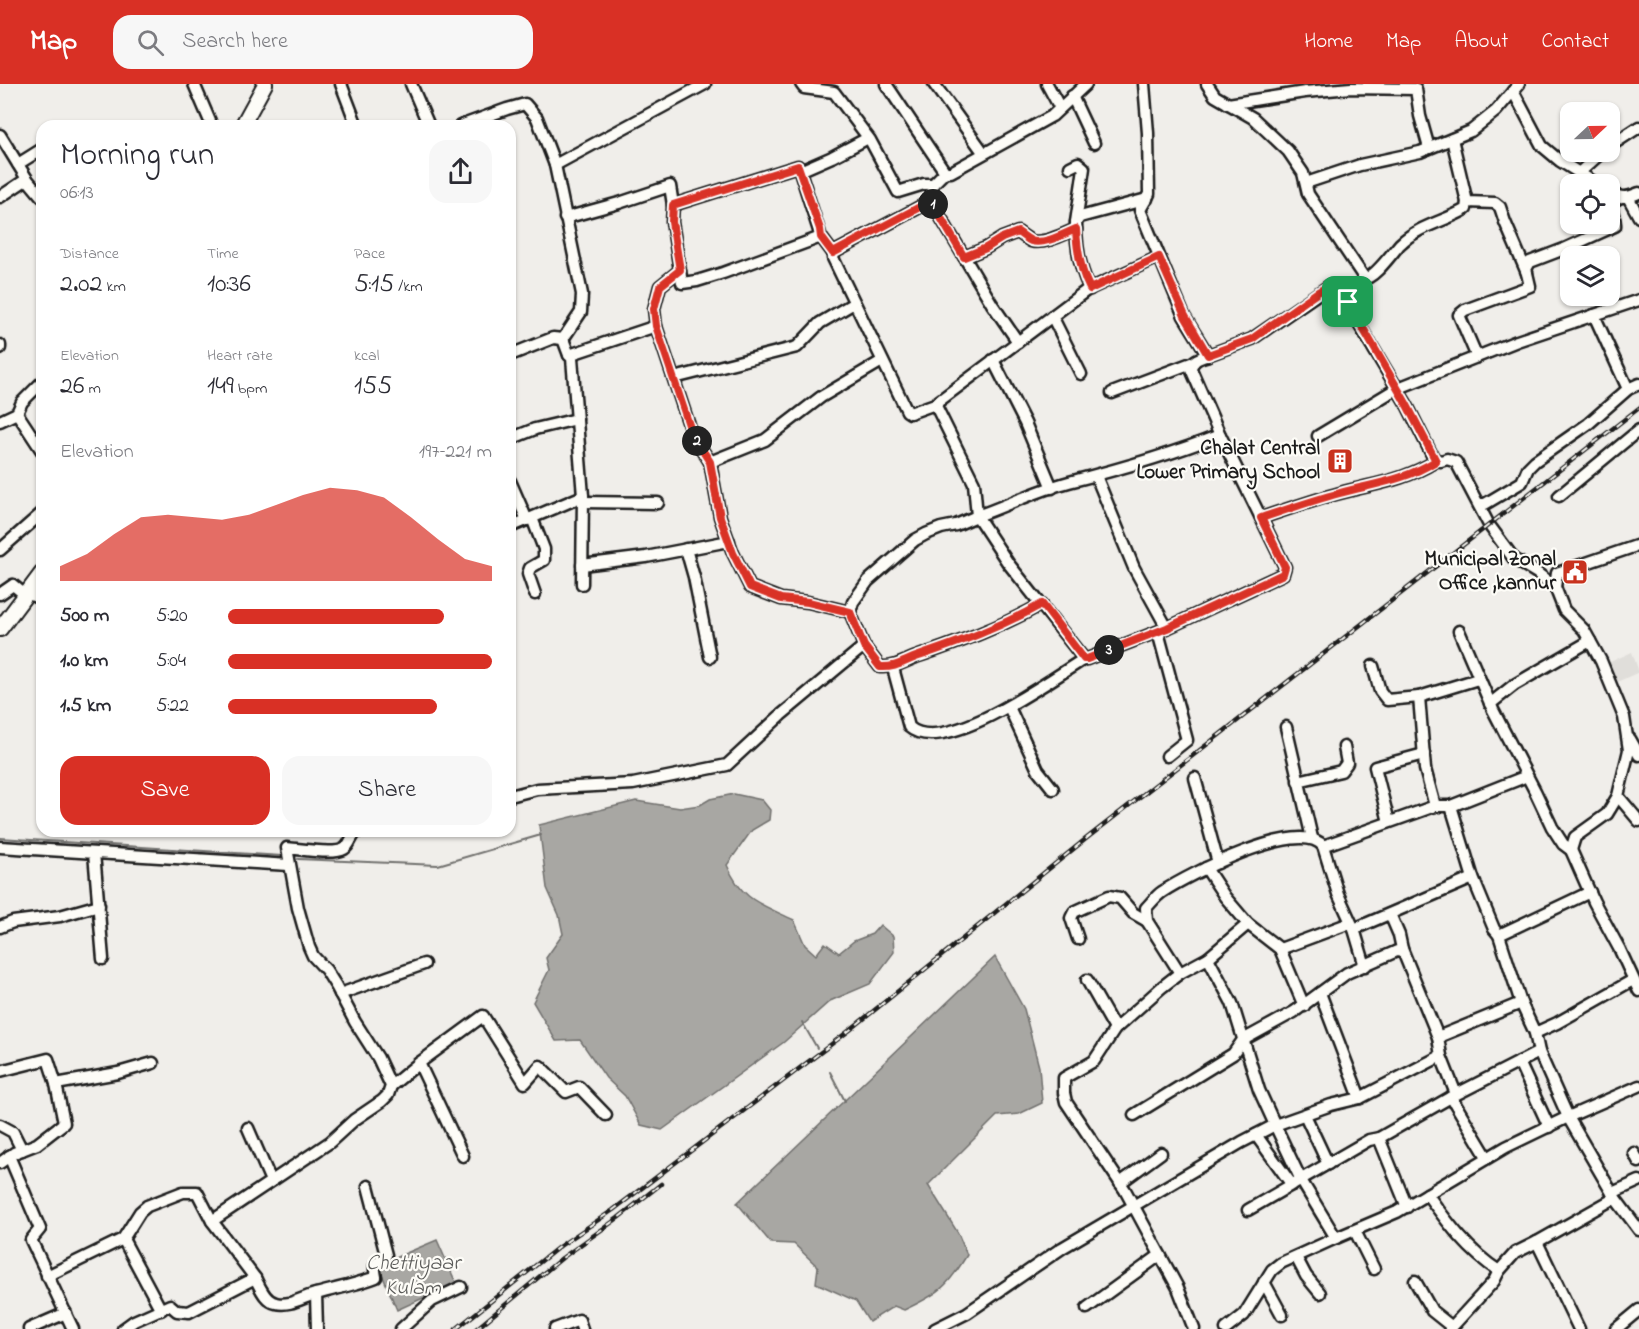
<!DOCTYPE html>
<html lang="en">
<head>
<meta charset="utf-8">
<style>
  body { margin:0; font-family:"Indie Flower",sans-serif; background:#f7f7f7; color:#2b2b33; height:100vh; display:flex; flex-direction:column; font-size:22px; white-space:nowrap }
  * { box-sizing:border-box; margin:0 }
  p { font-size:20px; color:#7c7c81 }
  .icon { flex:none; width:33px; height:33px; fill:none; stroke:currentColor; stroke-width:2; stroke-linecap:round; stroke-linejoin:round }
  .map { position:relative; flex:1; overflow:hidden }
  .details { position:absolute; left:36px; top:36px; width:480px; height:717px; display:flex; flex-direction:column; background:#fff; border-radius:18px; box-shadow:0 2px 4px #0004 }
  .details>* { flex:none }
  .needle { width:39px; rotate:68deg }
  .controls { position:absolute; left:1560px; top:18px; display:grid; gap:12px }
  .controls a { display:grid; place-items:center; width:60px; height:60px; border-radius:12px; background:#fff; box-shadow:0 2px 4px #0004; font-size:30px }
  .pin { position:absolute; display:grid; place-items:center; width:51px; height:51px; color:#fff; margin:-26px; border-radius:12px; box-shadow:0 3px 9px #0006 }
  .km { position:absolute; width:30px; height:30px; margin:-15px; border-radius:50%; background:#222; color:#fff; font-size:16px; line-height:30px; text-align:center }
  .round { display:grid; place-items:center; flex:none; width:63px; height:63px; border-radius:18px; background:#f7f7f7 }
  .head { display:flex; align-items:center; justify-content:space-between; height:102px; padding:0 24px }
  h1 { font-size:33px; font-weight:600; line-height:45px }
  .metrics { display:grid; grid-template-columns:repeat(3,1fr); gap:9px; height:102px; padding:6px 24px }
  .metrics div { display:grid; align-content:center }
  .metrics b { font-size:26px; font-weight:600 }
  .metrics small { font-size:16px; font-weight:400 }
  .metrics p { font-size:16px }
  .chart { height:168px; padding:12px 24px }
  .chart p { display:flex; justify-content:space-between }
  .chart svg { width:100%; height:108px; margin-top:6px; fill:#d93025; opacity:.7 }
  .primary-button { display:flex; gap:12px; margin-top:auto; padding:12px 24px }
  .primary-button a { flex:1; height:69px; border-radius:18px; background:#d93025; color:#fff; font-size:24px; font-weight:600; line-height:69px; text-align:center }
  .primary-button a+a { background:#f7f7f7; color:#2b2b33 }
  ul { padding:0 24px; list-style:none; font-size:20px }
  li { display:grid; grid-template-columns:96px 72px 1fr; align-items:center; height:45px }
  li i { height:15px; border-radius:8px; background:#d93025 }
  header { display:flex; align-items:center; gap:36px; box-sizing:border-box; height:84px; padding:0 30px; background:#d93025; color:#fff }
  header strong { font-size:28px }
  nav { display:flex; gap:33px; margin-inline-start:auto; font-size:21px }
  .search { width:420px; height:54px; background:#f7f7f7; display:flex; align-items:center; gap:15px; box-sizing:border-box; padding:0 21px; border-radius:18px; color:#7c7c81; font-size:22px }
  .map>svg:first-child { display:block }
</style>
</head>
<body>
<header>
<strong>Map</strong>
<div class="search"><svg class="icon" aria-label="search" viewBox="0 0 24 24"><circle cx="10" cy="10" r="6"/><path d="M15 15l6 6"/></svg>Search here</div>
<nav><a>Home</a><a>Map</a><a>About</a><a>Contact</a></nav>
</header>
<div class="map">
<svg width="1639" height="1245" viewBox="0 0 1639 1245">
  <rect width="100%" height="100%" fill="#f0eeea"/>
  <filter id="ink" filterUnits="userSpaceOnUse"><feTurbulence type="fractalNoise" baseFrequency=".0167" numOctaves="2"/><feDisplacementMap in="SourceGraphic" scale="12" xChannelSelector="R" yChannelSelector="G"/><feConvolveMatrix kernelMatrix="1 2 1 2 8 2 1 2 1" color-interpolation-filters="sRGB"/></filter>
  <g filter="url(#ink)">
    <polygon fill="#e0deda" points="1632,568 1639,588 1617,598 1608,579"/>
    <g fill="#a8a7a3" stroke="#706f6d" stroke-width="1.5">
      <path d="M734 710 762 716 770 726 769 736 752 746 727 781C742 817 761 820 794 836L805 861 816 871 825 859 839 869 854 857 872 850 880 841 893 852 894 868 870 900 830 917 784 958 662 1046 641 1041 625 1012 606 994 580 956 556 957 533 918 549 886 546 874 563 850 559 831 547 804 539 741 636 717 680 724 700 721 710 715Z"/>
      <path d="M995 873 1024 925 1039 983 1042 1019 1019 1030 997 1032 928 1101 958 1149 967 1171C947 1204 938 1210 904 1226L894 1222 869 1238 856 1217 816 1199 818 1183 794 1160 771 1159 737 1119Z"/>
      <polygon points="437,1156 456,1199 397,1226 378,1181"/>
    </g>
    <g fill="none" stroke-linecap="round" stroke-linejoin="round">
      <g stroke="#706f6d" stroke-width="2">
        <polyline points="0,754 282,772"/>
        <polyline points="298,775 438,781 541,751"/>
        <polyline points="802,938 817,964"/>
        <polyline points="830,988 845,1017"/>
      </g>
      <defs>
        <g id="minor">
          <polyline points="194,0 212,42"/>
          <polyline points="341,0 357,42"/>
          <polyline points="411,0 429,42"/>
          <polyline points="801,0 804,4 834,8 870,56 898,108 924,100 933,100"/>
          <polyline points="886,0 945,88"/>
          <polyline points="934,0 983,68"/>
          <polyline points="1047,0 1060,24"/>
          <polyline points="1144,0 1148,49 1149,110 1140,126 1184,232 1208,271 1252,255 1329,202 1337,203 1348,218"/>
          <polyline points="1207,0 1215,12 1253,34 1288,67 1303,89 1308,110 1363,192 1363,197 1349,214 1348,222 1407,321 1434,375 1441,377 1447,375 1456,378 1489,441 1514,475 1537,489 1555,503 1564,526 1584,546 1601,577 1624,633 1629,666 1618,712 1607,730 1575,753 1571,766"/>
          <polyline points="1513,7 1542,62 1560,77 1597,100"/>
          <polyline points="1072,12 1094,59"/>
          <polyline points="1228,20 1305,8 1351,4 1416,5 1420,32 1429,64"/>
          <polyline points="460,42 507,25 525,20 537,34 555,81 582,210 581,228 563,255"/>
          <polyline points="0,51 27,95"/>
          <polyline points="1452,55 1467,118 1495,119 1500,123 1505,138 1527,189"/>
          <polyline points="1610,62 1639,43"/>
          <polyline points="18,80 42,65"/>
          <polyline points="555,81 705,0"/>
          <polyline points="1070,83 1078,79 1084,84 1076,138"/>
          <polyline points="800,87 821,153 833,169 833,174 907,327 910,329 935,320 1087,206 1159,173"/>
          <polyline points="1579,89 1602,68"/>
          <polyline points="1306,99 1360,81 1420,68 1471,47 1496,27 1519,0"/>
          <path d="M1610 108C1621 115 1627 114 1639 109"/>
          <polyline points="0,113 27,95 42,113"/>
          <polyline points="1628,113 1639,133"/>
          <polyline points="673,121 798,82 800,87 832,73 868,54"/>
          <polyline points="565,134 619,119 670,102 673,121 672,138 682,199 697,197 723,189 821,153"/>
          <polyline points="833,169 931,117"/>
          <path d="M964 173 986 164 1002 154 1018 148C1022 151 1027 155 1031 157 1044 161 1064 150 1076 145"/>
          <path d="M1363 195C1374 195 1392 169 1400 160 1420 141 1444 138 1466 125L1467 118"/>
          <path d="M1090 205C1079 184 1076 161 1076 138L1080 133 1147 115"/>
          <polyline points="1594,231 1628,305"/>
          <polyline points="1052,232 1081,290"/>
          <polyline points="656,242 654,225 660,202 680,186"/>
          <polyline points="563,255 569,271 656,242 692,350 710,378 720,433 733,469 750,503 781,515 808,518 850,528"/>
          <polyline points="1018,258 992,220 931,117 933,100 945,88 951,88 1052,32 1086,0"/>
          <polyline points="0,261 0,264"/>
          <polyline points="510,271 553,254 563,255"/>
          <path d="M1208 271C1201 274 1192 275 1191 285L1220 351 1261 434"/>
          <path d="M1477 273 1459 231 1465 226 1530 202 1526 185 1530 178 1564 165 1615 142C1616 133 1610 127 1611 119L1619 114"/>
          <polyline points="993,276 1025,339 1052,404"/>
          <polyline points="674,294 797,263 820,239 854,219"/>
          <polyline points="1112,309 1194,278"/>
          <path d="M935 320 974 399 977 432C1008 421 1038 406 1069 398 1120 385 1170 371 1220 351"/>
          <polyline points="17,329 42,367"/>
          <polyline points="0,337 17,329 22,318 42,298"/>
          <polyline points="1318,352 1396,305 1517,257 1639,216"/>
          <polyline points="510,355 535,345 577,335"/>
          <polyline points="710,378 765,356 821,313 882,277"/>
          <polyline points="1096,392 1134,484 1167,544"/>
          <polyline points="510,397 527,436"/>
          <polyline points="1559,412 1639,346"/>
          <polyline points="583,418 658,419"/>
          <polyline points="1479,420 1485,420 1522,398 1528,384 1535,377 1588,340 1628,305 1639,300"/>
          <polyline points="532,434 544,465 544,476 530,484 528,490 535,510"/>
          <polyline points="510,443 583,412 572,274 569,271"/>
          <polyline points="686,465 694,493 710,573"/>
          <polyline points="0,466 42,429"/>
          <polyline points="582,481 646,473 729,457"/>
          <polyline points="582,500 583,412"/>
          <polyline points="1555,503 1557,489 1639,461"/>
          <polyline points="27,509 42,516"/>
          <polyline points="0,510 13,501 25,511"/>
          <polyline points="1459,547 1493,626 1535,707 1552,743 1563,760 1571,766 1594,818 1620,866 1639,907"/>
          <polyline points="1158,548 1187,656 1167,672"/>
          <path d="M864 562 880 583C895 584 903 578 916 573 960 558 1001 543 1042 520"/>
          <polyline points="1373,582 1380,607 1387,616 1419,613"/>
          <path d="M893 584 909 643C944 674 1051 595 1084 575"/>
          <polyline points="1478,595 1419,613 1425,685 1435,722 1451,722 1527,692"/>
          <polyline points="1490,620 1514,601 1590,557"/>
          <polyline points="1009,623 1038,686 1053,705"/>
          <polyline points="1286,643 1312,754"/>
          <polyline points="1630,655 1639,671"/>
          <polyline points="1195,694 1218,779"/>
          <polyline points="1298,697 1341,687 1347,679 1344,663"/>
          <path d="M510 712 537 705 633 700 727 681 781 631 864 562 850 528 853 518 868 497 915 456 926 450 941 444 956 441 977 432 1008 479 1084 575H1087L1167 544 1283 490 1285 483 1261 434C1288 425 1314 416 1340 409 1377 399 1403 397 1436 377"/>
          <polyline points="1618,712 1639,737"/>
          <polyline points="1451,722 1473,794 1494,845 1499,851 1521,919 1535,949 1539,968 1568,1033 1615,1114 1639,1146"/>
          <polyline points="1389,738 1375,683 1424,670"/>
          <polyline points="1323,762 1435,722"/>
          <polyline points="0,763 289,781"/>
          <polyline points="94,769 103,875"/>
          <polyline points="1206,784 1225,813 1248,840 1280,865 1304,922"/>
          <polyline points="1390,830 1399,851 1402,865"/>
          <polyline points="0,843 13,838 60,832 99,821"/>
          <polyline points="1354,845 1473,794"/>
          <polyline points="1499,851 1590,808"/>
          <polyline points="1078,855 1071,834 1074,828 1109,812 1120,814 1133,829 1147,837"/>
          <polyline points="1280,865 1350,839"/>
          <polyline points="1208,874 1248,840"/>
          <path d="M1180 889 1147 837 1146 824C1151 819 1156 812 1162 808 1188 791 1300 733 1323 762L1338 810 1354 845 1365 882"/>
          <polyline points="1087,896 1115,945"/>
          <polyline points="340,910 424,880"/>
          <polyline points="1535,949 1557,939 1633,896"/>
          <polyline points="1438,953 1521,919"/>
          <polyline points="1519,978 1549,1043"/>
          <polyline points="419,979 463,1072"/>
          <polyline points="0,987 48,975 56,1000 64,1039 37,1060 14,1069 0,1079"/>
          <polyline points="56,1000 118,989 153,979"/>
          <polyline points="391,1002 419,979 483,932 525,999 540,982 566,1008 579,1003 606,1031"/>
          <polyline points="1451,1013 1487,1073"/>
          <polyline points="1360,1014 1441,972"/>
          <polyline points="1134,1031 1233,970 1243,956 1294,928 1347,889 1397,867 1403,868 1402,865 1438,953 1441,972 1456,1010"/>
          <polyline points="1305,1031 1328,1080"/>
          <polyline points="0,1041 13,1048 22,1066"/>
          <polyline points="248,1044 271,1097"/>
          <polyline points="1256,1051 1292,1101"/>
          <polyline points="1379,1054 1407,1123"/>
          <polyline points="1634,1069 1639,1078"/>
          <polyline points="9,1072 40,1145 31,1156 73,1245"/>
          <polyline points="1120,1099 1161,1069"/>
          <polyline points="1612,1109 1639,1097"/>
          <path d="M1427 1110C1447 1138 1469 1168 1499 1187L1494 1197 1450 1245"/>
          <polyline points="1248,1126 1369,1056 1379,1054 1451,1013 1539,968"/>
          <polyline points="1355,1147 1374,1185"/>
          <polyline points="123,1155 161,1226"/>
          <polyline points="1296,1173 1306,1192 1320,1209"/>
          <polyline points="1499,1187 1515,1169 1537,1158"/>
          <polyline points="47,1192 123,1155 140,1128 147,1122 183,1108 197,1108 212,1137"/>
          <path d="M255 1194C260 1203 265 1217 276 1219 289 1222 300 1215 312 1211 334 1205 355 1201 376 1193 373 1177 375 1181 386 1171L368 1102"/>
          <polyline points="1415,1197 1432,1227 1452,1243"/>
          <polyline points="1264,1198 1282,1231"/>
          <polyline points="316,1210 317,1245"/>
          <polyline points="1087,1224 1160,1171"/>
          <polyline points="29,1245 66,1229"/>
          <path d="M123 1245 134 1237 170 1221 177 1227 189 1228 255 1194 212 1137 330 1058 354 1036 382 1017 388 1011 391 1002 378 974 355 938 336 902 326 886 313 872 309 863 298 824 287 764C299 765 334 771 344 765 351 761 350 752 358 747"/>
          <polyline points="401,1245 432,1217 461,1203"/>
          <polyline points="555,1245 579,1236 582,1245"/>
          <polyline points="935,1245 967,1229 1062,1164 1242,1058 1275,1041 1331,1021 1360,1014 1320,909"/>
          <polyline points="1194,1245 1178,1204 1125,1106 1066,1018 1064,1009 1064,994 1094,977 1115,945 1162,903 1180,889 1208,874 1232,919 1259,1006 1275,1041 1301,1096 1336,1154 1397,1128 1506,1063 1568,1033 1639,1002"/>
          <polyline points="1226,1245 1244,1231 1272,1186 1281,1179 1336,1154"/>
          <polyline points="1579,1245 1537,1158 1615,1114"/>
          <polyline points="1616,1245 1639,1226"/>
        </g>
        <g id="major">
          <polyline points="242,42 265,0"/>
          <polyline points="0,545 42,489"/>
        </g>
      </defs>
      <use href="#minor" stroke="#1c1c1c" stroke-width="15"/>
      <use href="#major" stroke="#1c1c1c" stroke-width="18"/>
      <use href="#minor" stroke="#fdfcf7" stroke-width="10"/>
      <use href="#major" stroke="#fdfcf7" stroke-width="14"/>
      <defs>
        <g id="rail">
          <polyline points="456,1245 560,1162 613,1126 850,946 1087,754 1639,324"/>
          <polyline points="476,1245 562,1174 618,1134 661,1100"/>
        </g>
      </defs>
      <use href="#rail" stroke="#1c1c1c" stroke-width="4.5"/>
      <use href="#rail" stroke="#fdfcf7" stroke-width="2" stroke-dasharray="7" stroke-linecap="butt"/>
    </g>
  </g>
  <g fill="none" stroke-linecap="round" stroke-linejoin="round" filter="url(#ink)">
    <defs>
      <path id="route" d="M798 82 820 145 821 153 833 169 931 117 964 173 986 164 1002 154 1018 148C1022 151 1027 155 1031 157 1044 161 1064 150 1076 145 1077 166 1080 186 1090 205L1159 173 1185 232 1208 271 1252 255 1318 208 1329 202 1337 203 1348 218 1407 321 1436 377C1403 397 1377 399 1340 409 1314 416 1288 425 1261 434L1285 483 1283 490 1167 544 1087 575H1084L1042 520C1001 543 960 558 916 573 903 578 895 584 880 583L864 562 850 528 808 518 781 515 750 503 733 469 720 433 710 378 692 350 656 242 654 225 660 202 680 186 672 138 673 121Z"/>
    </defs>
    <use href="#route" stroke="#fff" stroke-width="12"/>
    <use href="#route" stroke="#d93025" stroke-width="8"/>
  </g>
  <defs>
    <symbol id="building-square" viewBox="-11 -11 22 22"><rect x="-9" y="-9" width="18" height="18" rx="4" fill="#c8321e" stroke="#fdfcf7"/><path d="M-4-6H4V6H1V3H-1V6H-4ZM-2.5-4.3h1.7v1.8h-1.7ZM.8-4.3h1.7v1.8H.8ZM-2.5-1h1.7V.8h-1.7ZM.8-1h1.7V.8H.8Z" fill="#fff"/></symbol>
    <symbol id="civic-square" viewBox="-11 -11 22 22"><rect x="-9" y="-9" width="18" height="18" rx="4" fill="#c8321e" stroke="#fdfcf7"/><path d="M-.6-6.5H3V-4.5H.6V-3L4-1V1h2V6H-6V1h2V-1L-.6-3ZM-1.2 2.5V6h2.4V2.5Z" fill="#fff"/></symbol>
  </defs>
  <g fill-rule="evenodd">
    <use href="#building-square" x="1325" y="362" width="30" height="30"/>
    <use href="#civic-square" x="1560" y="473" width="30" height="30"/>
  </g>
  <g text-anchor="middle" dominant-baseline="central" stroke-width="4.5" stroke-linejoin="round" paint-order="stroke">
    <g font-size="21" font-weight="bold" fill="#1c1c1c" stroke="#fdfcf7" text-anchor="end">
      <text x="1320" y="365">Chalat Central<tspan x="1320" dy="24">Lower Primary School</tspan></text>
      <text x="1556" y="476">Municipal Zonal<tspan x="1556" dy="24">Office ,kannur</tspan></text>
    </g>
    <g font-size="22" font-style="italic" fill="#5b5b59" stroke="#fdfcf7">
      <text x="413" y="1180">Chettiyaar<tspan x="413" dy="25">Kulam</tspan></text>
    </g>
  </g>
</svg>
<div class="controls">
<a><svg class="needle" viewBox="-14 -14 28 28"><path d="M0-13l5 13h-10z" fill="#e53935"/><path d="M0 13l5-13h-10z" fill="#7c7c81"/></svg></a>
<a><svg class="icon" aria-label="locate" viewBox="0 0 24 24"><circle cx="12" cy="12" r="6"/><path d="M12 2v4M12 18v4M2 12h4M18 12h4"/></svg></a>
<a><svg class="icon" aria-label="layers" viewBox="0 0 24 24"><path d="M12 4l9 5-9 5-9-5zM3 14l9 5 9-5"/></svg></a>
</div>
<div class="pin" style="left:1348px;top:218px;background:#1e9e55"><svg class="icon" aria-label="arrive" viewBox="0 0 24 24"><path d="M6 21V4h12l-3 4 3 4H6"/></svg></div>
<b class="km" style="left:933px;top:120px">1</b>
<b class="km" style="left:697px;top:357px">2</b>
<b class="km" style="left:1109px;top:566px">3</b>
<section class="details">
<div class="head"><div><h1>Morning run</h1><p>06:13</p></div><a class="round"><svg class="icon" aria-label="share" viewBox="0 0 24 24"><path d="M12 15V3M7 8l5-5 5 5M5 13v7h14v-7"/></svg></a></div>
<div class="metrics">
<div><p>Distance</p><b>2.02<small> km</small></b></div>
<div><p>Time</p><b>10:36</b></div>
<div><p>Pace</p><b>5:15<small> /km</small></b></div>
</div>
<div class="metrics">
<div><p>Elevation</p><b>26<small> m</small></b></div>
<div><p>Heart rate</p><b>149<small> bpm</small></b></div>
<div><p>kcal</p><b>155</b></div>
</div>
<div class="chart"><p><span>Elevation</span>197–221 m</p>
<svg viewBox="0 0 160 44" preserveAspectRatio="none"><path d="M0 44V38L10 33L20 25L30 18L40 17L50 18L60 19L70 17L80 13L90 9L100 6L110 7L120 10L130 18L140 27L150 35L160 38V44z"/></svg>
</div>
<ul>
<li><b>500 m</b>5:20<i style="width:82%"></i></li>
<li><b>1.0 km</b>5:04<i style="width:100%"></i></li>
<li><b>1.5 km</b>5:22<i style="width:79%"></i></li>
</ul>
<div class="primary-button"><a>Save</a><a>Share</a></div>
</section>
</div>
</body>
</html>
